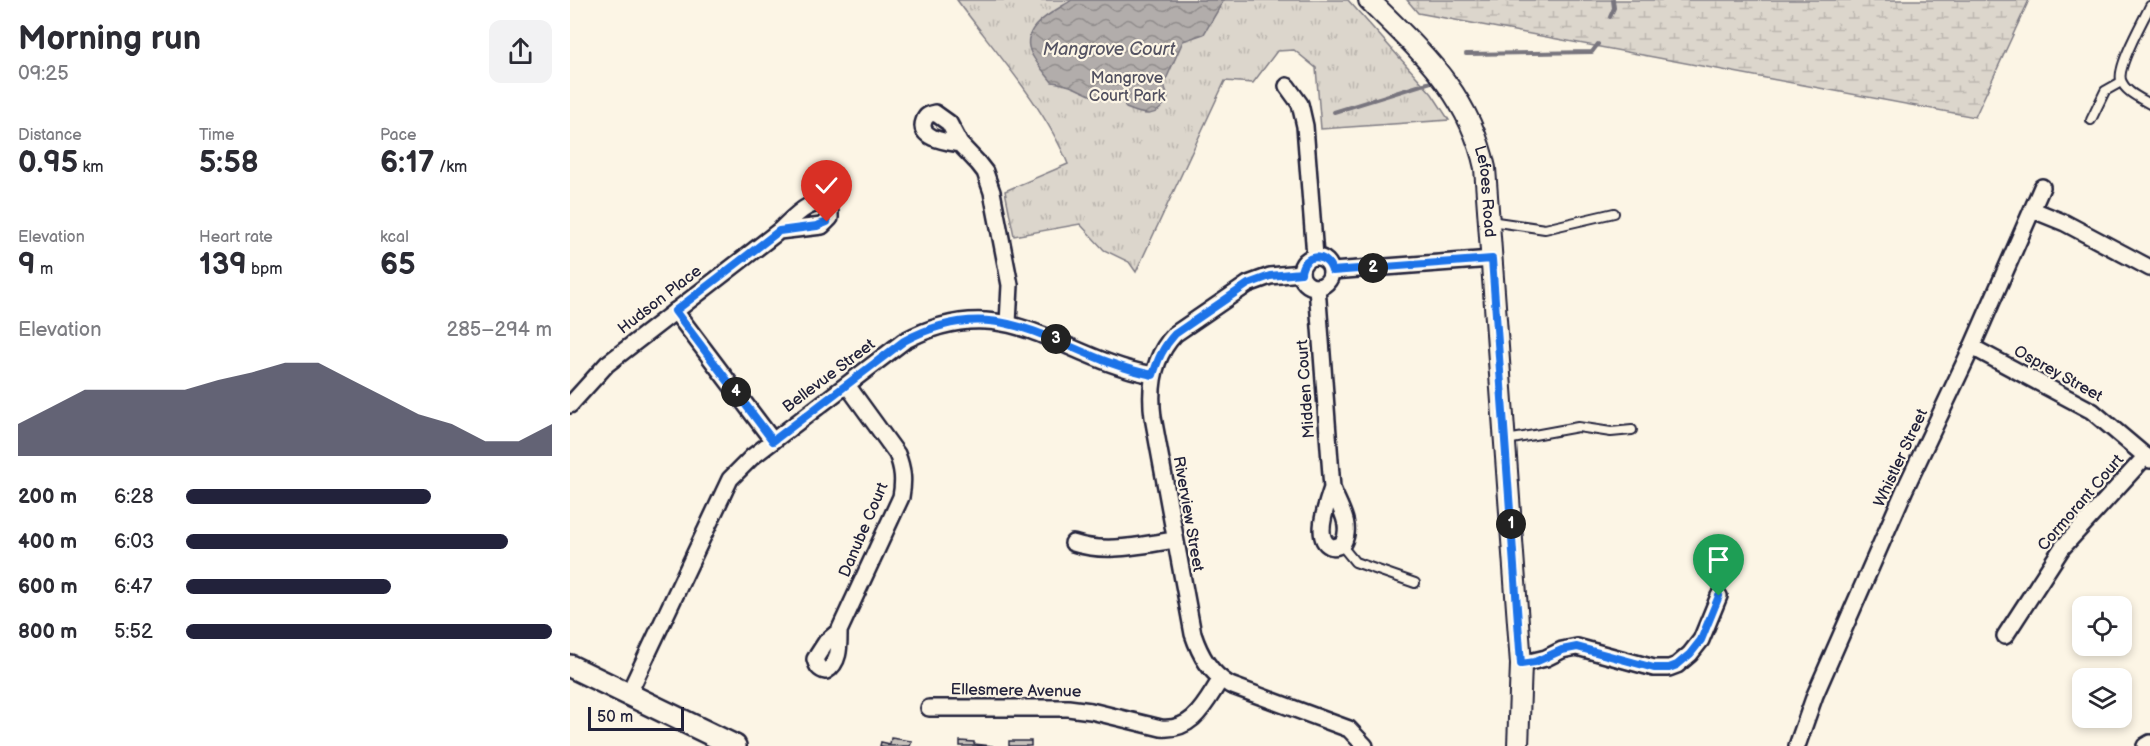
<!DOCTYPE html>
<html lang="en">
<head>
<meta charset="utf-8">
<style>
  body { margin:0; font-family:"Balsamiq Sans",sans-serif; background:#f2f2f3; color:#2b2b33; height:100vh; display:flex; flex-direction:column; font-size:22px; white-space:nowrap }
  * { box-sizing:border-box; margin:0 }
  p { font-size:20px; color:#7c7c81 }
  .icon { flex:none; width:33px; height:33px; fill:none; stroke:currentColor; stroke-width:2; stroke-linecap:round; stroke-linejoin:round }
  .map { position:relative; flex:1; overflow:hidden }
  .panel { display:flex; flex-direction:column; background:#fff; width:570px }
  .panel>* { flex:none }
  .tools { position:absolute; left:1502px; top:596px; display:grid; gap:12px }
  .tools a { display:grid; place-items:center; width:60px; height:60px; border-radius:12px; background:#fff; box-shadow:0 3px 9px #0003; font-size:30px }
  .scale { position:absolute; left:18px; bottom:15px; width:96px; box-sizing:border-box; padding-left:6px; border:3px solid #22223b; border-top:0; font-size:16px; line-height:21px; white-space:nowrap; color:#22223b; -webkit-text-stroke:4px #fcf5e5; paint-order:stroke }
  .pin { position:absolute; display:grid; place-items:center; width:51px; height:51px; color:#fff; margin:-62px -26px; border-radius:50% 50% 50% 0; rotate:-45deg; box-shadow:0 0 6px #0007 }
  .pin .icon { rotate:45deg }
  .km { position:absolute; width:30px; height:30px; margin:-15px; border-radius:50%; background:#222; color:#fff; font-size:16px; line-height:30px; text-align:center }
  .round { display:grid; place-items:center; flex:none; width:63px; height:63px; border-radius:12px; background:#f2f2f3 }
  .headline { display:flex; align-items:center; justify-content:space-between; height:102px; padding:0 18px }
  h1 { font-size:33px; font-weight:800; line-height:45px }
  .figures { display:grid; grid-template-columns:repeat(3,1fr); gap:9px; height:102px; padding:6px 18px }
  .figures div { display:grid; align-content:center }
  .figures b { font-size:30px; font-weight:800 }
  .figures small { font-size:16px; font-weight:400 }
  .figures p { font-size:16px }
  .chart { height:168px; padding:12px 18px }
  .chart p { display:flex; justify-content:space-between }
  .chart svg { width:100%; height:108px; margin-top:6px; fill:#22223b; opacity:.7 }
  ul { padding:0 18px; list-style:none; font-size:20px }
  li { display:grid; grid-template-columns:96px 72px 1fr; align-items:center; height:45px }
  li i { height:15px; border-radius:8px; background:#22223b }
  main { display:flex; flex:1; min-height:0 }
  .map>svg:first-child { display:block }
</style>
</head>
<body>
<main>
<section class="panel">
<div class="headline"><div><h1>Morning run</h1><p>09:25</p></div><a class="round"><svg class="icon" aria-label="share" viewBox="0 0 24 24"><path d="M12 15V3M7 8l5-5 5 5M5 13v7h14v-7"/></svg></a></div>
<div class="figures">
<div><p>Distance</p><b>0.95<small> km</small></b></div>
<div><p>Time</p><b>5:58</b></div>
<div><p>Pace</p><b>6:17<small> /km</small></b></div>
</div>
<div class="figures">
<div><p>Elevation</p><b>9<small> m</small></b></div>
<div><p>Heart rate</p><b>139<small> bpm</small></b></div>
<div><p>kcal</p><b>65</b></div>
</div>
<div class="chart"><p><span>Elevation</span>285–294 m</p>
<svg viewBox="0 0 160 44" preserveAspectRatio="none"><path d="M0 44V31L10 24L20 17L30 17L40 17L50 17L60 13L70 10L80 6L90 6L100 13L110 20L120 27L130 31L140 38L150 38L160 31V44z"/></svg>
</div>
<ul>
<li><b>200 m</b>6:28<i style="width:67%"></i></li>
<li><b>400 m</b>6:03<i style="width:88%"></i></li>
<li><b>600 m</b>6:47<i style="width:56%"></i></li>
<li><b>800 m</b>5:52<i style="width:100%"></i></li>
</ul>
</section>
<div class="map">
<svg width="1580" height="746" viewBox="0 0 1580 746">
  <defs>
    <pattern id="wetland-marsh" width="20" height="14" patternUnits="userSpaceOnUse" patternTransform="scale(1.5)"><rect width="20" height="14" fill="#dcd6cc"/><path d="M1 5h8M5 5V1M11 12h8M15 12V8" fill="none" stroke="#bcb7b0"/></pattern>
    <pattern id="park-tufts" width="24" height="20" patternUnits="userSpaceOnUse" patternTransform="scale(1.5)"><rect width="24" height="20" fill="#dcd6cc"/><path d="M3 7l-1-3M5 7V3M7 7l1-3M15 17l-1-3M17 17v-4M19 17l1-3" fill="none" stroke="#bcb7b0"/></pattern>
    <pattern id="water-waves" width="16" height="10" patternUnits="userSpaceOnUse" patternTransform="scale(1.5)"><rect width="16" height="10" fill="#b2adab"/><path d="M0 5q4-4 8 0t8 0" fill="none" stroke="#908c8c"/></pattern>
  </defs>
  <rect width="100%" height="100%" fill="#fcf5e5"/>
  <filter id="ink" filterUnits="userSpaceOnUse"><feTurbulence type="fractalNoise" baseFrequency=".0167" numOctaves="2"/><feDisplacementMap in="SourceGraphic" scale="12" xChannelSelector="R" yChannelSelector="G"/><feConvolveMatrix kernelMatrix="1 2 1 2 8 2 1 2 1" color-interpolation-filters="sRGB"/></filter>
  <g filter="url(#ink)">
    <polygon fill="url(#wetland-marsh)" stroke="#7f7c84" stroke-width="1.5" points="837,0 1459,0 1405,117 848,13"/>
    <path fill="url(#park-tufts)" stroke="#7f7c84" stroke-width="1.5" d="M387 0H778L862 94 879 120 751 129 746 68 724 50 707 51 683 83 655 81 566 272 559 262 534 250 510 224 444 236 435 191 498 164C475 107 424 50 387 0Z"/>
    <path fill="url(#water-waves)" stroke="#78757e" stroke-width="1.5" d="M502 0H654L634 34 613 41 594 84 598 98C587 119 575 116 556 108L552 98C534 105 521 95 505 88 498 85 489 83 482 82 475 73 467 64 462 55 447 27 484 12 502 0Z"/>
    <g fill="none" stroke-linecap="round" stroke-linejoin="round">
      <g stroke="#78757e" stroke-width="4">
        <polyline points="1040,17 1044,8 1043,0"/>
        <polyline points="896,54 1022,52 1028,44"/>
        <polyline points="764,112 861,82"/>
      </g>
    </g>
    <g fill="#c6c1bb" stroke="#22223b" stroke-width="1.5">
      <polygon points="321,738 342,741 340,746 310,746 311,742 320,744"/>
      <polygon points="390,741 404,742 404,744 423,746 390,746"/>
      <rect x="439" y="741" width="22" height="5"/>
    </g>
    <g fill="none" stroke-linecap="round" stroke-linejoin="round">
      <defs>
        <g id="service">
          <path d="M1580 6C1573 21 1547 66 1551 80 1555 92 1570 98 1580 104"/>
          <polyline points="1521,120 1535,91 1551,82"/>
          <polyline points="920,221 975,229 1044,213"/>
          <polyline points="937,440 1008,427 1041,432 1062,430"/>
          <polyline points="771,545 785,562 845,583"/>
        </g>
        <g id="minor">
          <polyline points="717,86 730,104 735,126 745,256"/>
          <path d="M390 144C379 142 347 139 354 121 356 115 360 114 365 113L379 123 390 144 408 163 415 172 422 192 440 285 438 323"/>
          <polyline points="1463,210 1495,223 1580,268"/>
          <circle cx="746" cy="272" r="15"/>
          <polyline points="762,271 922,259"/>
          <path d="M731 273 700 276 678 284 605 334C583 357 579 386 583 417L623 634C630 655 640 673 660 685L779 729 795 746"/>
          <path d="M747 287 762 488C768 505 783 525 773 543 769 546 765 548 760 546 743 538 758 501 762 488"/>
          <polyline points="105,311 203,441"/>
          <polyline points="1402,347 1522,411 1580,460"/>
          <path d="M0 405 37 364 209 231C221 220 247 189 260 212V218L252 226 209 231"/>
          <path d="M503 543C536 554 571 545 605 540"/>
          <path d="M269 631C269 646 270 663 256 671 249 670 247 666 245 659L256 642 269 631 331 497C334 481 333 469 327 454L277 385"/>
          <polyline points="1435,636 1492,548 1576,456"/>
          <polyline points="951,664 976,658 992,650 1007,647 1084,668 1099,668 1107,665 1120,654 1131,640 1149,596"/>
          <path d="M58 695 160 479 182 457 334 341C437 286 488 358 583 375"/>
          <path d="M359 708H498L521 711 591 728C624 731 635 703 651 679"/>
          <polyline points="1227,746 1245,695 1335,489 1402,347 1472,187"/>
          <polyline points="1575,746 1580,743"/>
        </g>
        <g id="tertiary">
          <path id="s1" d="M799 0C851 52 899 93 915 168L951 664 948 746"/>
        </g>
        <polyline id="secondary" points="0,666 165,746"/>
      </defs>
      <use href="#service" stroke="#22223b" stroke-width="12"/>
      <use href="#minor" stroke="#22223b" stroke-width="20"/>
      <use href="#tertiary" stroke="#22223b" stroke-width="24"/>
      <use href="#secondary" stroke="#22223b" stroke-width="26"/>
      <use href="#service" stroke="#fcf5e5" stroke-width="8"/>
      <use href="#minor" stroke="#fcf5e5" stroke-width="15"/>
      <use href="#tertiary" stroke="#fcf5e5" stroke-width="20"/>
      <use href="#secondary" stroke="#fcf5e5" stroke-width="21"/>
    </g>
  </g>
  <g fill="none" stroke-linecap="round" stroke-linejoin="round" filter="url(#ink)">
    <defs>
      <path id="route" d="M257 222 247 226 209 231 105 311 203 441 334 341C436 286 489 357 583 375 588 359 593 347 605 334L678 284 700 276 731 273C733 253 757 252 762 271L922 259 951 664 965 662 992 650 1007 647 1084 668H1099L1107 665 1120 654 1131 640 1149 596"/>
    </defs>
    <use href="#route" stroke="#fff" stroke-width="12"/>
    <use href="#route" stroke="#1a73e8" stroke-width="8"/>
  </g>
  <g text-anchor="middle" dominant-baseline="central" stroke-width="4.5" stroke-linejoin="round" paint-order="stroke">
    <g font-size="16" fill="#504f5f" stroke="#fcf5e5">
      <text x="557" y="78">Mangrove<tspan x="557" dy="18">Court Park</tspan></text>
    </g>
    <g font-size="16" fill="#22223b" stroke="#fcf5e5">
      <text stroke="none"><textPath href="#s1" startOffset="231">Lefoes Road</textPath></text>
      <text transform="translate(90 300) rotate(-38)">Hudson Place</text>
      <text transform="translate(1488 374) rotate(29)">Osprey Street</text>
      <text transform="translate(259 376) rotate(-37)">Bellevue Street</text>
      <text transform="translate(736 389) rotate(-94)">Midden Court</text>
      <text transform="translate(1331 458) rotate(-65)">Whistler Street</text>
      <text transform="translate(1511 503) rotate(-49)">Cormorant Court</text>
      <text transform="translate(618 514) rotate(80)">Riverview Street</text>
      <text transform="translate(294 530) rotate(-67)">Danube Court</text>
      <text transform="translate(446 691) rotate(1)">Ellesmere Avenue</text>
    </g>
    <g font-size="18" font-style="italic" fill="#545362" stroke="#fcf5e5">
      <text x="539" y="49">Mangrove Court</text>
    </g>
  </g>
</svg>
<div class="tools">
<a><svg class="icon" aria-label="locate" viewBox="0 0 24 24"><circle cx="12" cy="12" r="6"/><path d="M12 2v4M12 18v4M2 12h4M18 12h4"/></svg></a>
<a><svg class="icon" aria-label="layers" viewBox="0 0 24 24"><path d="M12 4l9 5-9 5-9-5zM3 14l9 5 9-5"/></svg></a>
</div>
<div class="scale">50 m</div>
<div class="pin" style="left:1149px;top:596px;background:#1e9e55"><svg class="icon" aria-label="arrive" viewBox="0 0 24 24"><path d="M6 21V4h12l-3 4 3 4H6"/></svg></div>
<div class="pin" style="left:257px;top:222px;background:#d93025"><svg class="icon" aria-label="check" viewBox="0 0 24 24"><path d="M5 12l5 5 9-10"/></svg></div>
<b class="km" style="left:941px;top:524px">1</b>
<b class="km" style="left:803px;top:268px">2</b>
<b class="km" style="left:486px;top:339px">3</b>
<b class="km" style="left:166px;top:392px">4</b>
</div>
</main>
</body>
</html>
